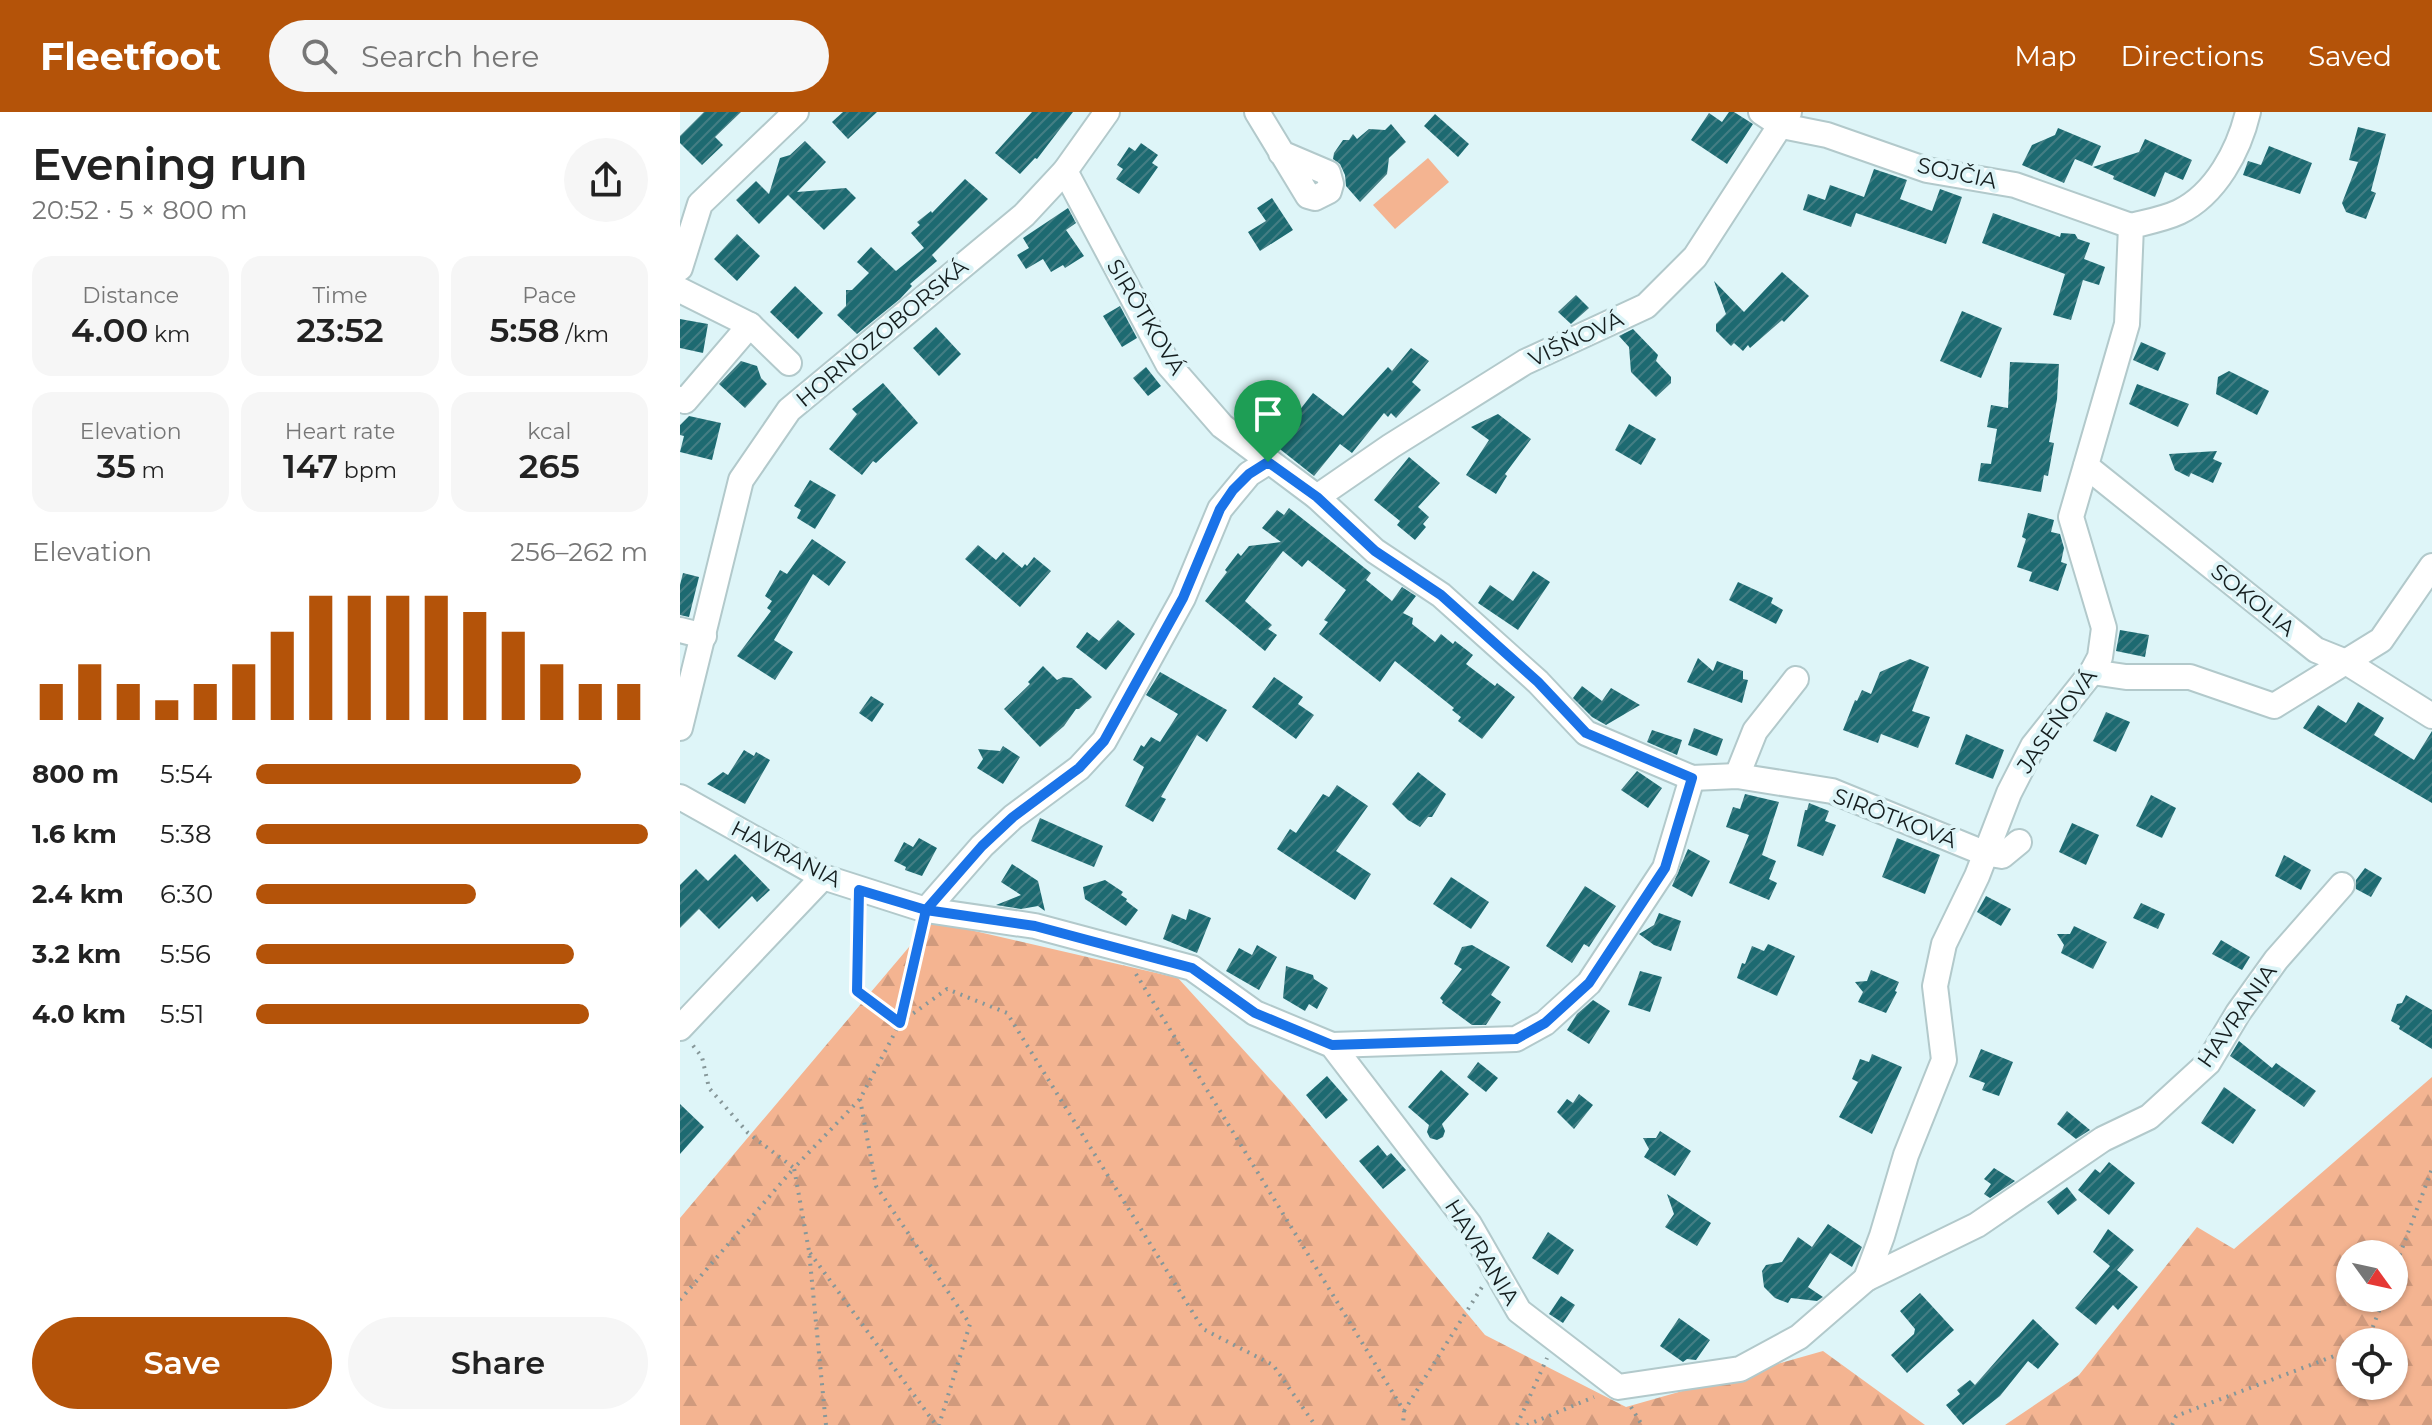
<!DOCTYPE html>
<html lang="en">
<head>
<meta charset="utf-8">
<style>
  body { margin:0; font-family:Montserrat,sans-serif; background:#f6f6f6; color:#222; height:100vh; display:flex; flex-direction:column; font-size:30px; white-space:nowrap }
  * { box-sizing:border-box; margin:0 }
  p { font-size:26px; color:#767676 }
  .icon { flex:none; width:44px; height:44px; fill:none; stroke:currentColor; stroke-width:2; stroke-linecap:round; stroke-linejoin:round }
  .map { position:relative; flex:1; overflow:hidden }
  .side { display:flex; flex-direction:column; background:#fff; width:680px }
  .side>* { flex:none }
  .needle { width:52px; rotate:123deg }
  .controls { position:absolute; left:1656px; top:1128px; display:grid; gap:16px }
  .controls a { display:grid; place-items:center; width:72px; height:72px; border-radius:50%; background:#fff; box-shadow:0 2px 6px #0004; font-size:40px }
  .pin { position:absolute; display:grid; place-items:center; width:68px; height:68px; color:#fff; margin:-82px -34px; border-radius:50% 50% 50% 0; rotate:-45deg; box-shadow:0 0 8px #0007 }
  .pin .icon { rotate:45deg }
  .round { display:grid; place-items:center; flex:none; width:84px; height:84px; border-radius:42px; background:#f6f6f6 }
  .headline { display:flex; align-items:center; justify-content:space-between; height:136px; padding:0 32px }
  h1 { font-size:44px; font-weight:600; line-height:60px }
  .stats { display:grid; grid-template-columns:repeat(3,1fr); gap:12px; height:136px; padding:8px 32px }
  .stats div { display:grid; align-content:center; border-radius:20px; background:#f6f6f6; text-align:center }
  .stats b { font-size:34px; font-weight:600 }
  .stats small { font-size:22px; font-weight:400 }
  .stats p { font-size:22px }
  .chart { height:224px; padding:16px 32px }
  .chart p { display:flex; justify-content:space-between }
  .chart svg { width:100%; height:144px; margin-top:8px; stroke:#b45309; stroke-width:6 }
  .button { display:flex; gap:16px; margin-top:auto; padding:16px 32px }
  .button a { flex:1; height:92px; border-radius:48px; background:#b45309; color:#fff; font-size:32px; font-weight:600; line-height:92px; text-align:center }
  .button a+a { background:#f6f6f6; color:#222 }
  ul { padding:0 32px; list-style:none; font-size:26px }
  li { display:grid; grid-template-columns:128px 96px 1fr; align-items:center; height:60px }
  li i { height:20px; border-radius:10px; background:#b45309 }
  header { display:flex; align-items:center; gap:48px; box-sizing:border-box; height:112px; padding:0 40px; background:#b45309; color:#fff }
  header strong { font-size:38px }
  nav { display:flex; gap:44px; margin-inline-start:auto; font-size:28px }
  .search { width:560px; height:72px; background:#f6f6f6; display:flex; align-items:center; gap:20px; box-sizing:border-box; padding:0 28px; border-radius:44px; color:#767676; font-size:30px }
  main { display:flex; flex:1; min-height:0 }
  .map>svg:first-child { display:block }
</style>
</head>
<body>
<header>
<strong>Fleetfoot</strong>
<div class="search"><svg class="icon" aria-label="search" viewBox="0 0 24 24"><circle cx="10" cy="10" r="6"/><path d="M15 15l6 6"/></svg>Search here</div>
<nav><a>Map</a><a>Directions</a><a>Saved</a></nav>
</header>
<main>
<section class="side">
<div class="headline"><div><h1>Evening run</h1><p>20:52 · 5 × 800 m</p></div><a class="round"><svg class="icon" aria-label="share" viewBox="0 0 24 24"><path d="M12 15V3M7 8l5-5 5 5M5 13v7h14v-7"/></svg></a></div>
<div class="stats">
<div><p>Distance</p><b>4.00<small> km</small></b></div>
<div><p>Time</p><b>23:52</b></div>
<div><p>Pace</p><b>5:58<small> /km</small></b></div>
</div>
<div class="stats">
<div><p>Elevation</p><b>35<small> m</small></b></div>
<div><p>Heart rate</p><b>147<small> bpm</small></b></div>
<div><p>kcal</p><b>265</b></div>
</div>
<div class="chart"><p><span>Elevation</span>256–262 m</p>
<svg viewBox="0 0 160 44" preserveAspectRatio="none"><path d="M5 44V33M15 44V27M25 44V33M35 44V38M45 44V33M55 44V27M65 44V17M75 44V6M85 44V6M95 44V6M105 44V6M115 44V11M125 44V17M135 44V27M145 44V33M155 44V33"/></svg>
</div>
<ul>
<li><b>800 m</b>5:54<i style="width:83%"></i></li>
<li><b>1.6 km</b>5:38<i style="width:100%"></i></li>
<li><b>2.4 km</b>6:30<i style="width:56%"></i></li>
<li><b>3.2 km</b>5:56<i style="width:81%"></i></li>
<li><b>4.0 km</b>5:51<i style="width:85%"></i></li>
</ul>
<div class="button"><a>Save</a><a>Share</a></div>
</section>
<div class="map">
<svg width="1752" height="1313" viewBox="0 0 1752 1313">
  <defs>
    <pattern id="forest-firs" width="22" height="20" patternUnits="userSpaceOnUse" patternTransform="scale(2)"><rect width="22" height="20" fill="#f4b491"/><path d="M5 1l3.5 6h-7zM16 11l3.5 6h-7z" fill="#d09a7d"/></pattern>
    <pattern id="building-hatch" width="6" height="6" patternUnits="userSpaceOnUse" patternTransform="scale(2)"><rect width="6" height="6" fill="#1d6a71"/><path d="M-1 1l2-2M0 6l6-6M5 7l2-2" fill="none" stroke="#447e84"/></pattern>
  </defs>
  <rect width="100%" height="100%" fill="#def5f8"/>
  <polygon fill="#f4b491" points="748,46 769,70 715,117 693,93"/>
  <g fill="url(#forest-firs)" fill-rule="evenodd">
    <polygon points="251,809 498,866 611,990 805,1223 946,1295 1143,1239 1245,1313 0,1313 0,1106"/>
    <path d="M1752 965V1313H1325L1399 1263 1517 1115 1554 1137ZM1670 1142H1714V1186H1670ZM1670 1230H1714V1274H1670Z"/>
  </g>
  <g fill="url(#building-hatch)">
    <polygon points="24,0 61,0 35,25 43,33 22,53 0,31 0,24"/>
    <polygon points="163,0 197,0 168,27 152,10"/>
    <polygon points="352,0 393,0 357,47 355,46 340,62 315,41"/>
    <polygon points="1049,0 1054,0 1073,12 1047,52 1011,28 1029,1 1042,10"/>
    <polygon points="755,2 789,32 778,45 744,14"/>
    <polygon points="711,12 726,30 709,46 707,62 680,90 666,74 665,63 660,52 653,47 654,41 663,28 669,28 673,22 677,27 689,17 705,18"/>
    <polygon points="1678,15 1706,22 1691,79 1696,81 1686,107 1666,100 1662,91 1678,50 1669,48"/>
    <polygon points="1378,16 1421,34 1412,54 1395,47 1384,71 1342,53 1352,33 1375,23"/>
    <polygon points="1465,27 1512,48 1503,68 1485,60 1475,85 1433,67 1434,64 1413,55 1459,40"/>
    <polygon points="125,29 146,50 117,80 166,76 176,86 144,118 108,83 79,112 56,88 76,69 89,82 100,46 110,43"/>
    <polygon points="461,31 478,43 472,51 478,55 459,82 436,67 443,57 437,53 449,35 455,39"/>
    <polygon points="1589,34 1632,51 1620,82 1563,63 1568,49 1581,53"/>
    <polygon points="1194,57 1227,68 1220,87 1252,99 1260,77 1282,85 1266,132 1176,101 1171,115 1123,98 1128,82 1145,88 1150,73 1184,85"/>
    <polygon points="285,67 308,87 252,143 257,149 230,172 232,174 220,187 177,222 157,203 166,194 166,178 172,178 189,161 177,150 191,135 216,159 244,136 231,121 240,113 237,110 251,99 252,101"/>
    <polygon points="592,86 613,118 580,139 568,120 586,109 577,96"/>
    <polygon points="388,96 396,111 386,118 404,144 385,156 383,153 371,160 363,147 346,157 337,143 349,136 343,126"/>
    <polygon points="1313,101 1380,125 1381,121 1395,122 1398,127 1410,131 1404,147 1425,155 1419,173 1403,168 1391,208 1373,203 1385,162 1302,131"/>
    <polygon points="57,122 80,144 57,169 34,147"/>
    <polygon points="1102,160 1129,184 1104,210 1102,208 1070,236 1068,233 1063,239 1054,231 1051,234 1036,219 1036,212 1046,202 1034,169 1064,200"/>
    <polygon points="115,174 143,201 118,227 90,200"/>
    <polygon points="896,183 909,196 891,212 878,200"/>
    <polygon points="440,194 457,226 442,235 423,204"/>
    <polygon points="1282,199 1322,216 1301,266 1260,249"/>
    <polygon points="0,207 28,212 23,241 0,236"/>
    <polygon points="256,215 281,242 259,264 233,236"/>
    <polygon points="953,217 978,243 976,249 991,265 991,271 976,285 951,260 949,235 939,224"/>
    <polygon points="1461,230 1486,241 1478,259 1453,248"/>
    <polygon points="731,236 749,249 732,270 741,278 716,306 711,301 708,305 704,301 672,341 660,332 634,364 587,327 602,308 608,313 633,281 663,304 708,255 712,259"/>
    <polygon points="61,249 77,254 81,266 87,272 65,296 39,272"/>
    <polygon points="1330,250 1379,252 1377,287 1369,330 1374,331 1368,364 1364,363 1361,380 1298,369 1301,351 1311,352 1317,317 1307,315 1311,293 1328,296"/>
    <polygon points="466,255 481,274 468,284 453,266"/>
    <polygon points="1549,259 1589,279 1577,303 1536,282 1538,265"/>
    <polygon points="203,271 238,311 196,351 193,349 182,363 149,337 177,302 172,297"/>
    <polygon points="1457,272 1509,292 1498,315 1449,292"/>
    <polygon points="818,302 851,327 825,362 827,364 816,382 786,363 809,328 791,315"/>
    <polygon points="9,304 41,311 32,348 0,340 4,324 0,323 0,313"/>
    <polygon points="949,312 976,327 961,353 935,338"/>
    <polygon points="1537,339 1533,347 1542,351 1533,371 1511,361 1509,365 1495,358 1489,342"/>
    <polygon points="729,345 760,371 738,395 749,405 743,412 746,415 735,428 717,413 720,409 694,388"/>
    <polygon points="130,368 156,383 135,417 117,406 121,398 114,394"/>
    <polygon points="609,396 691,461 686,468 712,489 722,475 736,484 723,501 733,506 732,512 755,530 761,522 773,532 775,529 793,543 786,552 815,574 817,571 835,585 802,627 778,609 781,605 772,598 774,596 715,549 700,570 639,522 648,510 644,508 666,478 628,448 622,455 603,439 565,489 592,513 588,517 597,523 585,539 525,489 547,460 545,458 558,441 561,444 569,434 601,430 582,416 597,398 604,403"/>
    <polygon points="1348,401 1374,408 1371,420 1380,422 1384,436 1381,450 1387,452 1378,479 1349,469 1352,460 1337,455 1346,427 1342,425"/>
    <polygon points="132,427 166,450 149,474 133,462 94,528 113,540 95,568 57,544 91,499 87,496 92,489 85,484 100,458 107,462"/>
    <polygon points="298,433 316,448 323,440 342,456 345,452 347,454 354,445 371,459 340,495 285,447"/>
    <polygon points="853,459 870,470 838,518 798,491 810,473 833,489"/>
    <polygon points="3,461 19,465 9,505 0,503 0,473"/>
    <polygon points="1058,470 1093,486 1091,491 1103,498 1096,512 1049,488"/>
    <polygon points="438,508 455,522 426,558 396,535 407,520 419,529"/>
    <polygon points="1440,518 1469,523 1465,545 1436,539"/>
    <polygon points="1018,546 1033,559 1037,549 1063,559 1063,567 1068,568 1062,591 1007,570"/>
    <polygon points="1230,547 1249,555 1232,599 1250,605 1238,636 1201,622 1198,631 1163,618 1175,588 1177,589 1182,578 1191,582 1200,560"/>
    <polygon points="363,554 377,568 383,565 392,566 412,585 399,597 396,597 384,614 360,635 324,597 350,572 348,570"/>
    <polygon points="480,560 547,598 527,630 517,623 481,685 486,687 473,710 445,694 464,655 453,648 461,633 464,635 471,625 480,630 498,602 466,583"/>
    <polygon points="594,565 623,585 618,592 634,603 616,627 572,595"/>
    <polygon points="902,574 922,589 931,576 960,593 926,613 912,605 893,586"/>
    <polygon points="191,584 204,592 192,610 179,601"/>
    <polygon points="1678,590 1704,606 1694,623 1734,648 1752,619 1752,691 1623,616 1638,593 1666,611"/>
    <polygon points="1426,600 1450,610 1436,640 1413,629"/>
    <polygon points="1014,616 1043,627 1037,644 1008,633"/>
    <polygon points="972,618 1002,628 997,643 967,630"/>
    <polygon points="1286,622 1324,638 1313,667 1275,652"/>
    <polygon points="323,634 340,645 323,672 297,656 303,647 298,637 320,639"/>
    <polygon points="64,638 74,644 76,640 90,648 65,692 27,672 43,660 48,663"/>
    <polygon points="957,659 982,676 968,696 941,678"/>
    <polygon points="738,660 766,682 752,705 748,705 740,715 728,708 712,692"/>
    <polygon points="657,673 688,694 656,739 691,762 675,788 597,737 610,717 616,721 643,682 649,685"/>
    <polygon points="1065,682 1099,690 1082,743 1096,749 1089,767 1097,771 1089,788 1049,771 1069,723 1046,715 1053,695 1060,697"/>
    <polygon points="1471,683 1496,696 1482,726 1456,714"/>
    <polygon points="1129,691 1149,699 1145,709 1156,713 1143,744 1117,734 1125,698 1127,698"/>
    <polygon points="360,706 423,734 414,755 351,729"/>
    <polygon points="1392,711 1419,723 1406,753 1379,740"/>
    <polygon points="239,726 257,736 242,764 225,758 226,755 214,749 224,730 233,735"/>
    <polygon points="1217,726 1260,743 1245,782 1202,765"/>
    <polygon points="1008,737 1030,749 1012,785 992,774"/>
    <polygon points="55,742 90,778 77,790 72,784 39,817 19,797 0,816 0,773 16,757 28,769"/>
    <polygon points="1604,743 1631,758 1621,778 1595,764"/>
    <polygon points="332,752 358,769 365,799 358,794 341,797 316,793 341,783 321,770"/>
    <polygon points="1685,756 1702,766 1691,785 1676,777 1676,768"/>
    <polygon points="771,765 809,790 791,817 753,792"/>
    <polygon points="425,768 443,780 441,783 447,787 446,789 458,798 446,814 405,787 403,775"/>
    <polygon points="905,774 936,794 909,835 904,832 892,851 866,834"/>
    <polygon points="1306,784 1331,797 1321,814 1297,800"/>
    <polygon points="1461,791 1485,802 1478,817 1453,806"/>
    <polygon points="509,797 531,806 517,841 483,827 492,802 506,808"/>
    <polygon points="979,801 1001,809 991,839 974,833 959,822 974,813"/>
    <polygon points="1394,814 1427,830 1413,857 1381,841 1384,833 1377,822 1390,822"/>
    <polygon points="1541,828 1570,845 1562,858 1532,842"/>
    <polygon points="1088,832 1115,844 1097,884 1057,866 1062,851 1065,852 1072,834 1084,839"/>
    <polygon points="577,833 597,845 579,878 546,859 559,836 572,843"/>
    <polygon points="792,833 830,855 811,883 821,890 806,913 792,913 762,891 763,889 760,886 782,857 774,852 782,835"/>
    <polygon points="606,854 633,863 634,867 648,876 637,897 629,892 625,899 603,886"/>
    <polygon points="1191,858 1219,870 1215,879 1217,880 1206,901 1178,890 1183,880 1175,870 1187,869"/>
    <polygon points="960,859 982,865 970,900 948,893"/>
    <polygon points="1726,883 1752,898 1752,937 1719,917 1720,914 1711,909 1717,892 1722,891"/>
    <polygon points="913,888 930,899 909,932 887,918 897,902"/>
    <polygon points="1559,929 1592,956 1596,951 1636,979 1624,995 1550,944"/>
    <polygon points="1301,937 1333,950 1319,984 1302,978 1305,971 1289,965"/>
    <polygon points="1192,942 1222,955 1192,1022 1159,1005 1178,970 1172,967 1180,947 1189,950"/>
    <polygon points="798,950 818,966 806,980 787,965"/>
    <polygon points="761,958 789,982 762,1012 765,1019 763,1025 757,1028 750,1026 747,1020 749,1013 728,995"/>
    <polygon points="647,964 668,988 646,1007 626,983"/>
    <polygon points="1544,975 1576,998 1553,1032 1521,1011"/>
    <polygon points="899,982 913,993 894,1017 877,1000 887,987 893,991"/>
    <polygon points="0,992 24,1015 0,1042"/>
    <polygon points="1387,999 1410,1018 1396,1027 1377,1012"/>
    <polygon points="980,1019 1011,1039 995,1064 964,1045 969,1037 963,1026 976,1026"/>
    <polygon points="698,1033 707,1044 711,1041 726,1058 703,1077 679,1049"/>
    <polygon points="1429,1050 1455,1071 1429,1103 1398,1078 1415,1057 1420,1061"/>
    <polygon points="1314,1056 1335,1069 1310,1086 1304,1082 1311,1072 1304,1067"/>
    <polygon points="1387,1075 1397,1088 1378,1103 1367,1090"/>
    <polygon points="987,1082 1031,1111 1017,1134 985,1115 994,1102"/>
    <polygon points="1148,1112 1182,1135 1172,1155 1150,1141 1128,1175 1143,1185 1137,1189 1111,1186 1108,1191 1095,1186 1084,1175 1082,1159 1086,1153 1102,1150 1118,1125 1132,1135"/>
    <polygon points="1428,1117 1454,1138 1437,1158 1458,1175 1438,1198 1433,1193 1416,1213 1395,1196 1430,1154 1413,1140"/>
    <polygon points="868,1120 894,1138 878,1163 852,1146"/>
    <polygon points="1240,1181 1274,1218 1227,1261 1211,1243 1234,1222 1235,1217 1220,1199"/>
    <polygon points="881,1184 895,1193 883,1211 869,1202"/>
    <polygon points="999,1206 1030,1228 1016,1248 1007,1247 1003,1250 980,1234"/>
    <polygon points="1353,1207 1379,1232 1358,1257 1348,1249 1320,1284 1283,1313 1266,1293 1280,1282 1277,1278 1290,1268 1295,1273"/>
  </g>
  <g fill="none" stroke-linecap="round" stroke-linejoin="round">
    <defs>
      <g id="minor">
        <polyline points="577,0 628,84 635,86 649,79 651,72 648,61 601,41"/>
        <polyline points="1081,0 1102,14 1147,23 1247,58 1335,73 1451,114"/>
        <polyline points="385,59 488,252 542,314 637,385 695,439 761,483 858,570 906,621 1012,666 1057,664 1152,679 1304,741 1322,744 1339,730"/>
        <polyline points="0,156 20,92 116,0"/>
        <polyline points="0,178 70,213 5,289 0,287"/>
        <polyline points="70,213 109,251"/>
        <polyline points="1406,354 1636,538 1666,550 1752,604"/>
        <polyline points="637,385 711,334 845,250 966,194 1015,145 1109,0"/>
        <polyline points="0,518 24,524"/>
        <polyline points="1412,560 1446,565 1510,565 1594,594 1701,528 1752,454"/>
        <polyline points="0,616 61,368 109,298 344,103 385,59 427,0"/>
        <polyline points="1057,664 1075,619 1116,567"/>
        <polyline points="0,685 143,765 246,798 355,814 512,856 575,901 652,933 789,1112 839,1199 938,1275 1060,1257 1119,1225 1186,1167 1297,1113 1423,1027 1469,1005 1528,951 1558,901 1596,848 1662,773"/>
        <polyline points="246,798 302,734 333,705 399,656 424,629 503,486 540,397 569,362 588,350"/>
        <polyline points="0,916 143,765"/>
        <polyline points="652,933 836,927 865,911 909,871 985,756 1012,666"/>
        <path d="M1186 1167 1202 1124 1226 1043 1264 948 1255 874 1264 832 1297 764 1329 681 1353 634 1412 560 1420 545 1424 516 1391 405 1447 212 1451 114C1467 110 1484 107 1499 100 1536 82 1559 38 1568 0"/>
      </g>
    </defs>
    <use href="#minor" stroke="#b2c9cb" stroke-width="28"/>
    <g stroke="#869799" stroke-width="4" stroke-dasharray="2 6" stroke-linecap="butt">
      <polyline points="242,818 220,911 267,877 327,901 523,1217 593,1253 635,1313"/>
      <polyline points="456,862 724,1299 723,1313"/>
      <polyline points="180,987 196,1074 290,1212 259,1313"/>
      <polyline points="130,1141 256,1313"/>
      <polyline points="1714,1158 1752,1057"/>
      <polyline points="0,1188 114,1056 68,1021 29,976 22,945 11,931"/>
      <polyline points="1687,1230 1704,1186"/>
      <polyline points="951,1295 962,1313"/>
      <polyline points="724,1299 802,1175"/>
      <polyline points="146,1313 129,1139 114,1056 180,987 220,911 177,879 179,796"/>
      <polyline points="837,1313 867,1246"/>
      <polyline points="847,1313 914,1285"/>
      <polyline points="1492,1313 1496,1304 1670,1238"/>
    </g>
    <use href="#minor" stroke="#fff" stroke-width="24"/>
  </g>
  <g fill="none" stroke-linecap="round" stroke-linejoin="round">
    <defs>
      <polyline id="route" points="588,350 569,362 553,378 540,397 503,486 424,629 399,656 333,705 302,734 246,798 220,911 177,879 179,778 246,798 355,814 512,856 575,901 652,933 836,927 865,911 909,871 985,756 1012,666 906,621 858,570 761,483 695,439 637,385 588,350"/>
    </defs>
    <use href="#route" stroke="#fff" stroke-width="16"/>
    <use href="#route" stroke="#1a73e8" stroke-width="10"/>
  </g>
  <g text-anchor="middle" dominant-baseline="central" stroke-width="8" stroke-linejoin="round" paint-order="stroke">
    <g font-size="22" fill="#141d1e" stroke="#def5f8">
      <text transform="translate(1277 61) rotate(12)">SOJČIA</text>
      <text transform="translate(466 205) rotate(59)">SIRÔTKOVÁ</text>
      <text transform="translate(202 221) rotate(-40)">HORNOZOBORSKÁ</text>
      <text transform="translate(896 227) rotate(-25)">VIŠŇOVÁ</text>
      <text transform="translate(1573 488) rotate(39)">SOKOLIA</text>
      <text transform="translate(1377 609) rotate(-55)">JASEŇOVÁ</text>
      <text transform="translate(1215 706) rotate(21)">SIRÔTKOVÁ</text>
      <text transform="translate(106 742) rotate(27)">HAVRANIA</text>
      <text transform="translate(1557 904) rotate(-55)">HAVRANIA</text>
      <text transform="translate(802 1140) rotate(58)">HAVRANIA</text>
    </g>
  </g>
</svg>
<div class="controls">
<a><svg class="needle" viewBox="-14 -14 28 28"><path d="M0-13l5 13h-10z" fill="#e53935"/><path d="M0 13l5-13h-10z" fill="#767676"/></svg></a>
<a><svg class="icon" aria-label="locate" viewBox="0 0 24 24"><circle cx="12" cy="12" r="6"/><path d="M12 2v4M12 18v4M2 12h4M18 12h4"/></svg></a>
</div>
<div class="pin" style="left:588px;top:350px;background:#1e9e55"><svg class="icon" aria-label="arrive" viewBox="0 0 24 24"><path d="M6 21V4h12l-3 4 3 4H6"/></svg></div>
</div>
</main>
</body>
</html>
